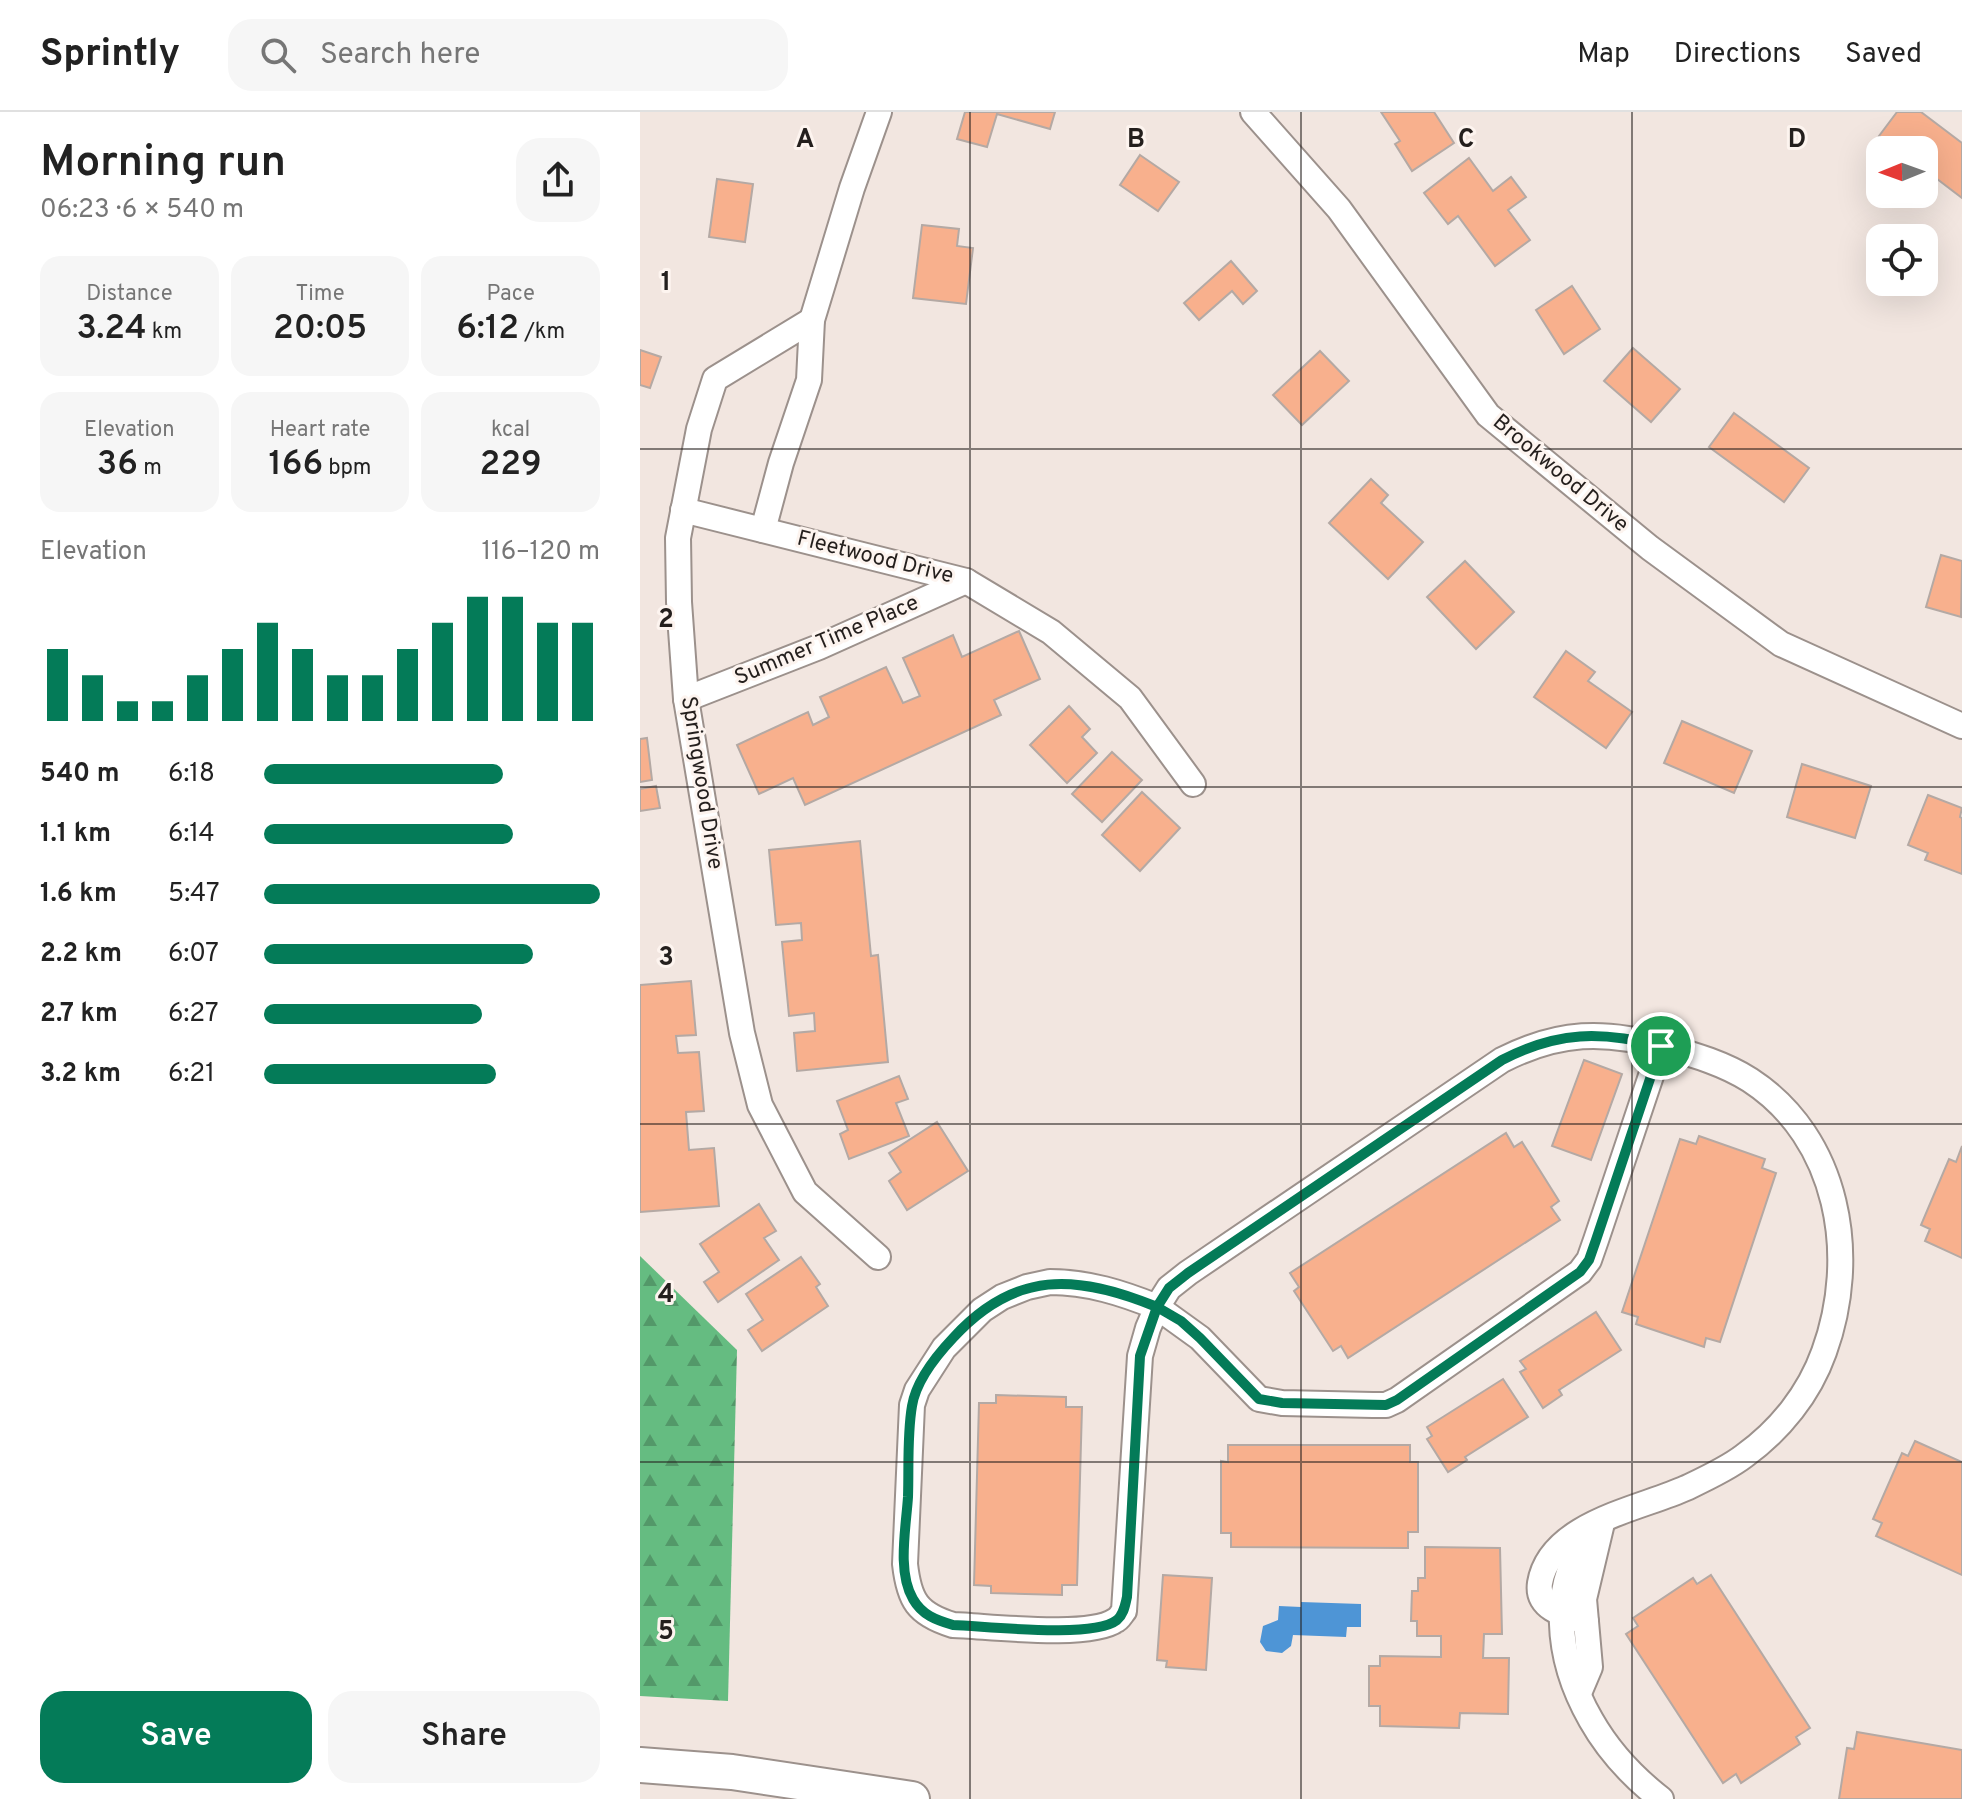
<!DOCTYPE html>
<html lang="en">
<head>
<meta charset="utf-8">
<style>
  body { margin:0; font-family:Overpass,sans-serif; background:#f6f6f6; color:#222; height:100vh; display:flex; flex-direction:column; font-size:30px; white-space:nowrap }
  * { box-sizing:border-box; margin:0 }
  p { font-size:26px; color:#767676 }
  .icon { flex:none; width:44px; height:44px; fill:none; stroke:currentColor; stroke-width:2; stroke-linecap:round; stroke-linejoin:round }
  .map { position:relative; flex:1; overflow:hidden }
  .details { display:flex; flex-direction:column; background:#fff; width:640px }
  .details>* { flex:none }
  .needle { width:52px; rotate:269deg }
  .buttons { position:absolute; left:1226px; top:24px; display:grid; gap:16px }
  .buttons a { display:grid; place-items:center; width:72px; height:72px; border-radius:16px; background:#fff; box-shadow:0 8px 32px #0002; font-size:40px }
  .pin { position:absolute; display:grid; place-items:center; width:68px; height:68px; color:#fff; margin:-34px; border:4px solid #fff; border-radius:50%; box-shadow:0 2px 8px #0007 }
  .round { display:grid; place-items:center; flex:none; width:84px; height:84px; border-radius:24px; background:#f6f6f6 }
  .head { display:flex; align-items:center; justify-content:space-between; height:136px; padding:0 40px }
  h1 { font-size:44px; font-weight:600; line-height:60px }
  .figures { display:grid; grid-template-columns:repeat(3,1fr); gap:12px; height:136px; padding:8px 40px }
  .figures div { display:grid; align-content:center; border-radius:20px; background:#f6f6f6; text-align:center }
  .figures b { font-size:34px; font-weight:600 }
  .figures small { font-size:22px; font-weight:400 }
  .figures p { font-size:22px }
  .chart { height:224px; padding:16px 40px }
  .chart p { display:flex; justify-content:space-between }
  .chart svg { width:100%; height:144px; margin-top:8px; stroke:#047b58; stroke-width:6 }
  .action { display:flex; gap:16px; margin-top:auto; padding:16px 40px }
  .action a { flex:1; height:92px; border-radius:24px; background:#047b58; color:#fff; font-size:32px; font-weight:600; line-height:92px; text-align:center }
  .action a+a { background:#f6f6f6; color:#222 }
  ul { padding:0 40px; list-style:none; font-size:26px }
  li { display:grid; grid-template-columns:128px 96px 1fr; align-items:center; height:60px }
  li i { height:20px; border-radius:10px; background:#047b58 }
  header { display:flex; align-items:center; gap:48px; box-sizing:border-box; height:112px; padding:0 40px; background:#fff; border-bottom:2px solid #e0e0e0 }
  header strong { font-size:38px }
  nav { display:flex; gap:44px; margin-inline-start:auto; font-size:28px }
  .search { width:560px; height:72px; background:#f6f6f6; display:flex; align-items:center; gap:20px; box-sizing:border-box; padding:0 28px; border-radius:24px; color:#767676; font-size:30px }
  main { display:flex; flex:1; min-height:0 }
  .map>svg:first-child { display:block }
</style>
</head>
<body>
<header>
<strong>Sprintly</strong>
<div class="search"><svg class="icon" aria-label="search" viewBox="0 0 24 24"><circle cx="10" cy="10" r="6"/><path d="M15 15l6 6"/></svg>Search here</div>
<nav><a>Map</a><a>Directions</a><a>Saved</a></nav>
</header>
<main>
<section class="details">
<div class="head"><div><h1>Morning run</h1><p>06:23 · 6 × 540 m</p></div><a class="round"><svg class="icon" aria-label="share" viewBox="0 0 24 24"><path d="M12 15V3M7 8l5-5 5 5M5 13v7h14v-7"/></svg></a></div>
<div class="figures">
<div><p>Distance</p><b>3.24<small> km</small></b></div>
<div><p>Time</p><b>20:05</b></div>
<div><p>Pace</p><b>6:12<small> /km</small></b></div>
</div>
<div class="figures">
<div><p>Elevation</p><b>36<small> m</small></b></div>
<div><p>Heart rate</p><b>166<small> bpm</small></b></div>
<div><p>kcal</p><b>229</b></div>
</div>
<div class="chart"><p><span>Elevation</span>116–120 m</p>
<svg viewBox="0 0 160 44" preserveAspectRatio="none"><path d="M5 44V22M15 44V30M25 44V38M35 44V38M45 44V30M55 44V22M65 44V14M75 44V22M85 44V30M95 44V30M105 44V22M115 44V14M125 44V6M135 44V6M145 44V14M155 44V14"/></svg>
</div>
<ul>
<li><b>540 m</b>6:18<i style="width:71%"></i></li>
<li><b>1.1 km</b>6:14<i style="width:74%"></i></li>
<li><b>1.6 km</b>5:47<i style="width:100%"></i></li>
<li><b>2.2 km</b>6:07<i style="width:80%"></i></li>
<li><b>2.7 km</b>6:27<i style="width:65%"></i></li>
<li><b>3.2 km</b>6:21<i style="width:69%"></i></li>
</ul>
<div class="action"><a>Save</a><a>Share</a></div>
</section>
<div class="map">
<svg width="1322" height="1687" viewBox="0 0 1322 1687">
  <defs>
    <pattern id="forest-firs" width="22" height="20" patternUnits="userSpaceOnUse" patternTransform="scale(2)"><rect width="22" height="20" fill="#65bc81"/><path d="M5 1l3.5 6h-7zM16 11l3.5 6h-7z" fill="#539869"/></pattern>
  </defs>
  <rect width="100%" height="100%" fill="#f2e6e0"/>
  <polygon fill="url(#forest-firs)" points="0,1144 97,1238 88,1589 0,1584"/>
  <polygon fill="#4e95d6" points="661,1490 721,1492 721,1515 707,1515 706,1525 653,1523 651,1534 642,1541 626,1539 620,1530 623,1514 638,1508 639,1494 661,1495"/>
  <g fill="#f8b08d" stroke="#b4a9a4" stroke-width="2">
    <polygon points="325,0 415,0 410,17 357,2 347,35 317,27"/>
    <polygon points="741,0 794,0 814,31 772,59 755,32 760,29"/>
    <polygon points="1257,0 1281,0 1322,31 1322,86 1284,57 1284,38 1259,38 1239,24"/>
    <polygon points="500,43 539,70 518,99 480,73"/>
    <polygon points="829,46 853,79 871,65 886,85 868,98 890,128 855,154 818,104 808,112 784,81"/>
    <polygon points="77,67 113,72 105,130 69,125"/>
    <polygon points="282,113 319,117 317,134 333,136 326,192 273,186"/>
    <polygon points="591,149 617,179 603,192 592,179 559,208 544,191"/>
    <polygon points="932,174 960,217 924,242 896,198"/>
    <polygon points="993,236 1040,277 1011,310 964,269"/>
    <polygon points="0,238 21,245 10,276 0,273"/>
    <polygon points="680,239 709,269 662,313 633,283"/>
    <polygon points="1094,301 1169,356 1144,390 1069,335"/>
    <polygon points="731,367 748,383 741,391 783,430 748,467 689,411"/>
    <polygon points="1301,443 1322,449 1321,505 1286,495"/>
    <polygon points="825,449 874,500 836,537 787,485"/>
    <polygon points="379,519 400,567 354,588 361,603 165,693 153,666 119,682 97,633 168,600 173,613 189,605 180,585 246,555 263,591 280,584 263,546 313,523 322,545"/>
    <polygon points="926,539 955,560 948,569 992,600 966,636 894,585"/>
    <polygon points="429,594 450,617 442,625 457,641 427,671 390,633"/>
    <polygon points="1042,609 1112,639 1094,681 1024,651"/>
    <polygon points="7,626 12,668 0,670 0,627"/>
    <polygon points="472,640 502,668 462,710 432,682"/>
    <polygon points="1162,652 1231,674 1215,726 1147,705"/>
    <polygon points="16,674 20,696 0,699 0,677"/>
    <polygon points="502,680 540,716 500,759 462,723"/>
    <polygon points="1288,683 1322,696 1320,705 1322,706 1322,762 1285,748 1288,741 1268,733"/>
    <polygon points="220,729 231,844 238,843 248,950 157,959 154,921 175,919 174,901 149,904 142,830 162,828 161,811 136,813 129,738"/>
    <polygon points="51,869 56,923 36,924 38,941 59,940 64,999 46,1000 49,1038 74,1036 79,1094 0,1100 0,873"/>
    <polygon points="944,948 982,962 951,1048 912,1034"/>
    <polygon points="259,964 268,987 256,991 269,1024 209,1047 200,1022 208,1018 197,989"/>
    <polygon points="297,1010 328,1059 267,1098 249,1069 261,1060 249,1041"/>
    <polygon points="866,1021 874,1035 882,1030 919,1089 911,1095 920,1108 708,1246 701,1234 693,1239 654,1179 659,1175 650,1161"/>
    <polygon points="1059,1024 1125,1047 1122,1056 1136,1061 1080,1230 1066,1226 1064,1235 996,1212 998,1205 982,1200 1040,1027 1056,1032"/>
    <polygon points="1322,1034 1322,1146 1285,1129 1290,1117 1281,1113 1309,1047 1316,1050"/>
    <polygon points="119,1092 136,1119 124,1126 139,1148 78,1190 64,1170 79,1160 60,1132"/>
    <polygon points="161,1145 180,1172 176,1175 188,1194 122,1239 108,1218 123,1208 106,1182"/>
    <polygon points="956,1200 981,1238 919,1278 922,1283 903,1296 880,1260 886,1257 880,1249"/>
    <polygon points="863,1267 888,1305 825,1345 827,1348 808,1360 787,1327 792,1324 787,1315"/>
    <polygon points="356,1283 426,1285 426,1295 442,1295 437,1473 422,1473 422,1483 351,1481 351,1474 334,1473 339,1291 356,1291"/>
    <polygon points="1275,1329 1322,1350 1322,1463 1236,1424 1242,1411 1233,1407 1262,1341 1268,1344"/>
    <polygon points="588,1333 770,1333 770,1350 778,1350 778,1420 768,1420 768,1436 591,1435 591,1421 581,1421 581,1349 588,1350"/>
    <polygon points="785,1435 860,1436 862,1522 844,1522 843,1546 869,1546 868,1602 820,1601 819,1616 740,1614 740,1594 729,1594 729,1554 740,1554 740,1544 801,1545 801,1524 777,1524 777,1509 771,1509 772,1479 778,1479 778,1466 785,1466"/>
    <polygon points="523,1463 572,1466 566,1558 526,1555 527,1549 517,1548"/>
    <polygon points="1071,1463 1170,1616 1156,1625 1160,1632 1101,1671 1096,1662 1083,1671 986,1522 998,1514 993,1506 1053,1466 1057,1472"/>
    <polygon points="1217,1620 1322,1638 1322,1687 1199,1687 1207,1636 1214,1637"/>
  </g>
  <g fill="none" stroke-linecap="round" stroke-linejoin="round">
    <defs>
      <g id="street">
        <polyline points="613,0 699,97 848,303 1010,436 1141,532 1322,614"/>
        <polyline points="172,208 75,267 59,317 38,426 39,490 46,587 102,921 120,993 165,1080 238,1145"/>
        <polyline points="43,398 326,469 411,520 490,586 553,672"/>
        <polyline points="123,418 141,351 169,268 172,208 212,76 239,0"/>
        <polyline points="46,587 179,535 326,469"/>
        <path d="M410 1170C448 1170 482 1181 517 1195L508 1216 500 1244 484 1499C482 1501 479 1507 476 1508 449 1527 348 1514 313 1513 277 1502 269 1488 265 1452L272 1293 277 1278 304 1236 342 1198 362 1185 387 1175Z"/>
        <path d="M955 1417C906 1470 917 1549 951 1608 968 1638 994 1666 1021 1687"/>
        <path d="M946 1510C926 1504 896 1497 900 1471 910 1411 1000 1397 1046 1376 1065 1367 1087 1357 1104 1344 1140 1318 1169 1282 1184 1240 1219 1144 1199 1026 1110 968 1085 952 1055 943 1026 935 964 918 919 919 862 948L548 1161 529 1176 517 1195 560 1226 619 1287 642 1291 733 1293H746L757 1288 940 1160 949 1148 956 1128 1021 934"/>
        <polyline points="939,1581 950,1555 944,1487 962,1411"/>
      </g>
      <polyline id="secondary" points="0,1653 92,1660 272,1687"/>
    </defs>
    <use href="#street" stroke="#9c918c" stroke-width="28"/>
    <use href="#secondary" stroke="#9c918c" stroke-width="38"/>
    <use href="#street" stroke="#fff" stroke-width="24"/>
    <use href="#secondary" stroke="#fff" stroke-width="34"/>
  </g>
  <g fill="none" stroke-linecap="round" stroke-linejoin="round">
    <defs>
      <path id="route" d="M1021 934C961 919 918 919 862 948L548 1161 529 1176 517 1195C436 1162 375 1158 313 1226 296 1244 276 1269 272 1294 267 1323 269 1355 268 1385 266 1416 257 1460 273 1487 282 1503 296 1508 313 1513 346 1514 453 1527 477 1508 484 1502 485 1493 487 1485L500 1244 517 1195 541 1209 560 1226 619 1287 642 1291 746 1293 757 1288 940 1160 949 1148 956 1128 1021 934"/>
    </defs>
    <use href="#route" stroke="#fff" stroke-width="16"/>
    <use href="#route" stroke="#047b58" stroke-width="10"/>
  </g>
  <path fill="none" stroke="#241f1d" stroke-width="2" stroke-opacity="0.55" d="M330 0V1687M661 0V1687M992 0V1687M0 337H1322M0 675H1322M0 1012H1322M0 1350H1322"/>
  <g text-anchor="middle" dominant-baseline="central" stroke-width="6" stroke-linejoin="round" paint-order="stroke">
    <g font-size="22" fill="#241f1d" stroke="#fdf4ef">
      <text transform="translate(920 362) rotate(40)">Brookwood Drive</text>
      <text transform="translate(235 446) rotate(14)">Fleetwood Drive</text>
      <text transform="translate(187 529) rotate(-23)">Summer Time Place</text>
      <text transform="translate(61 671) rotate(81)">Springwood Drive</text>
    </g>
  </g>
  <g font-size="26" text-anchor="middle" font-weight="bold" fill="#241f1d" stroke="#fdf4ef" stroke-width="6" stroke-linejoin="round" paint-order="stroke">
    <text x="165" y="35">A</text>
    <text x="496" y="35">B</text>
    <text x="826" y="35">C</text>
    <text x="1157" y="35">D</text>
    <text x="26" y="178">1</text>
    <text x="26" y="515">2</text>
    <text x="26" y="853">3</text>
    <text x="26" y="1190">4</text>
    <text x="26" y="1527">5</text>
  </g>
</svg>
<div class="buttons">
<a><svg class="needle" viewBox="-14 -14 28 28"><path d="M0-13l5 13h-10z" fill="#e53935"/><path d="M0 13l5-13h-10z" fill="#767676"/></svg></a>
<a><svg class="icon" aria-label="locate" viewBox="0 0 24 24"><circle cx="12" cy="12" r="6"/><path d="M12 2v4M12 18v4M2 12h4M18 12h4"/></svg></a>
</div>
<div class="pin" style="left:1021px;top:934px;background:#1e9e55"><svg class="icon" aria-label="arrive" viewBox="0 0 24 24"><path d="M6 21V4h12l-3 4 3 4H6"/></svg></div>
</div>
</main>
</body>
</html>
